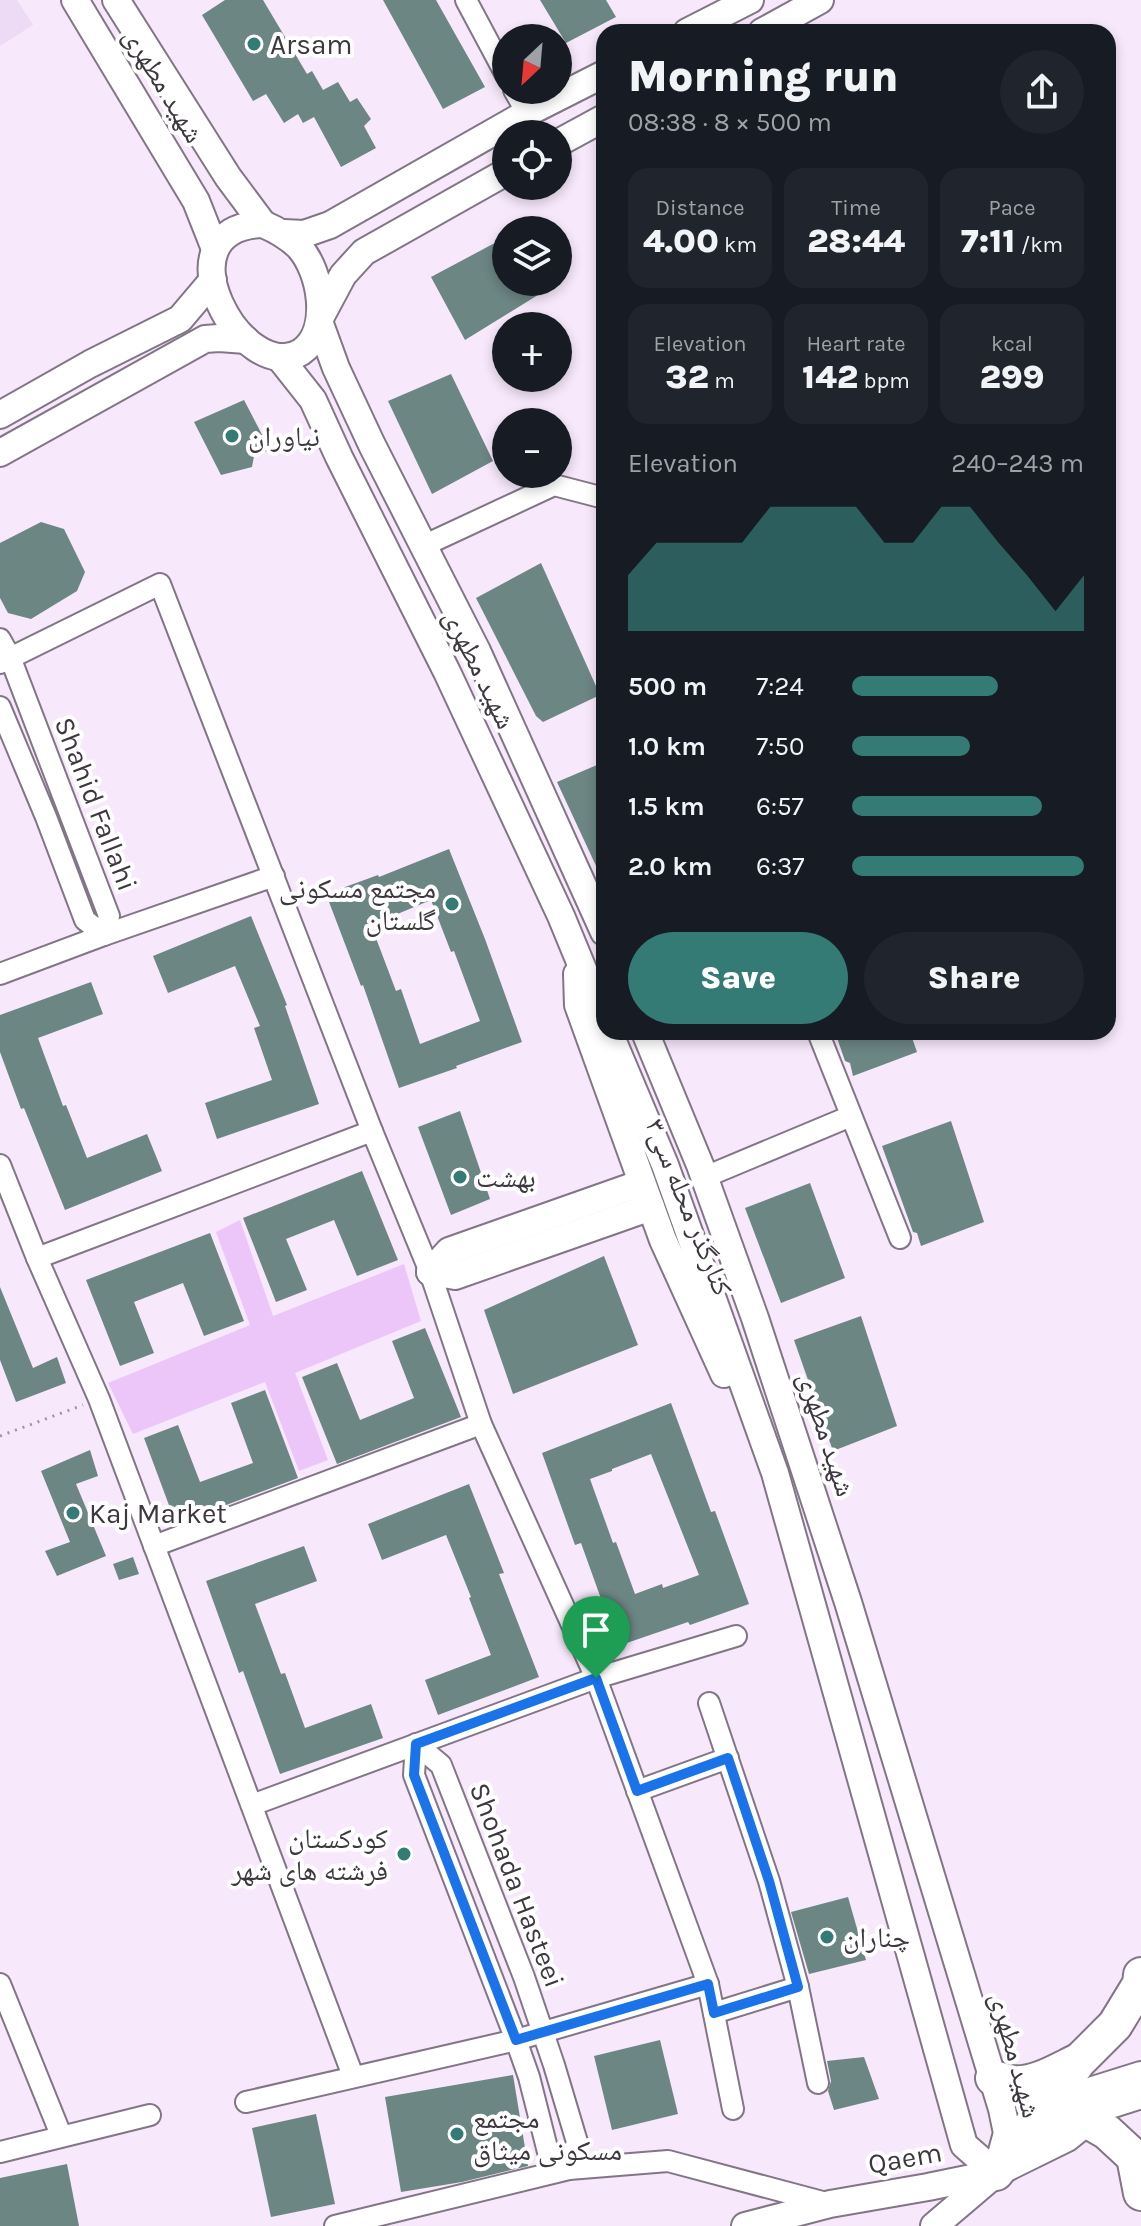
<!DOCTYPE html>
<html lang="en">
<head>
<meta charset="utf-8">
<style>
  body { margin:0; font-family:Karla,"Noto Naskh Arabic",sans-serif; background:#20242c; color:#f1f3f6; height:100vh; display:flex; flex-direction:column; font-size:30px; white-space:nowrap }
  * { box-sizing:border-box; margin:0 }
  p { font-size:26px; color:#9ea1a6 }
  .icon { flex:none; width:44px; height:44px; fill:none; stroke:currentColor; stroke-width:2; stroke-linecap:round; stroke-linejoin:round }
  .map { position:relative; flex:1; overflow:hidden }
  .panel { position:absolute; left:596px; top:24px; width:520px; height:1016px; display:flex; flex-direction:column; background:#171b24; border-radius:24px; box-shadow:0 4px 12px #0003 }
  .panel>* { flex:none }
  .needle { width:52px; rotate:206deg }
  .tools { position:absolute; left:492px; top:24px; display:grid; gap:16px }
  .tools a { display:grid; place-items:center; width:80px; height:80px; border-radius:50%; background:#171b24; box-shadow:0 4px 12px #0003; font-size:40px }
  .pin { position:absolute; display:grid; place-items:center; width:68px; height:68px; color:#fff; margin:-82px -34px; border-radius:50% 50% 50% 0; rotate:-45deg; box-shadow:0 0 8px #0007 }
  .pin .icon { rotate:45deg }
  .round { display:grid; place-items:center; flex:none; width:84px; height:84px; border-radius:42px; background:#20242c }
  .head { display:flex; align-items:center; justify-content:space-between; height:136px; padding:0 32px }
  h1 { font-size:44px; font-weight:800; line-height:60px }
  .figures { display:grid; grid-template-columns:repeat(3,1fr); gap:12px; height:136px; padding:8px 32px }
  .figures div { display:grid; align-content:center; border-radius:20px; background:#20242c; text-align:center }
  .figures b { font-size:34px; font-weight:800 }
  .figures small { font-size:22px; font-weight:400 }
  .figures p { font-size:22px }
  .chart { height:224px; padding:16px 32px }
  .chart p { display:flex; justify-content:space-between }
  .chart svg { width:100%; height:144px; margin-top:8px; fill:#347b75; opacity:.7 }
  .action { display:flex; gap:16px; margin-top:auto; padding:16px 32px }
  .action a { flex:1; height:92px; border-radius:48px; background:#347b75; color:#fff; font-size:32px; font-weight:800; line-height:92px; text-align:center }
  .action a+a { background:#20242c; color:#f1f3f6 }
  ul { padding:0 32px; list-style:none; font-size:26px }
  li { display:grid; grid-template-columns:128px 96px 1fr; align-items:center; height:60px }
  li i { height:20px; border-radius:10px; background:#347b75 }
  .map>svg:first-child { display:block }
</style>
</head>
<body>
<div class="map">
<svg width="1141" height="2226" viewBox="0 0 1141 2226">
  <rect width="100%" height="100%" fill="#f7e8fb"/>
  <polygon fill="#eddaf4" points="0,0 17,0 33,25 0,46"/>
  <polygon fill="#edc6f9" points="240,1220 273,1316 404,1264 421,1321 295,1373 328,1460 299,1471 265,1382 133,1434 108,1383 250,1325 216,1232"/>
  <g fill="#6c8683" fill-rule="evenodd">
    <polygon points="225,0 263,0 307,74 312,71 323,90 338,82 350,102 357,98 371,119 364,126 376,148 341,167 314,117 303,123 298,114 284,123 266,94 253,101 202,15"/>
    <polygon points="383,0 436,0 485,87 443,109"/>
    <polygon points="540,0 606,0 616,17 566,43"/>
    <polygon points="506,237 506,282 559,282 465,340 431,277"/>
    <polygon points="451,374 493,461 432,494 388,401"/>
    <polygon points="244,400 270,450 254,456 252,467 221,475 194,422"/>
    <polygon points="41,522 64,529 85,572 77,591 31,619 8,613 0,598 0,543"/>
    <polygon points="541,563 600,695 543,722 536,716 476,598"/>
    <polygon points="604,762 604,883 557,782"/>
    <path d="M449 849 485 939 522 1042 456 1066 457 1068 399 1088 363 985 361 986 326 894 378 875 379 877ZM431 900 451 952 454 951 480 1021 420 1044 401 989 396 991 371 925Z"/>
    <polygon points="251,916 287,1005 285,1006 319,1104 217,1139 205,1103 272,1080 254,1028 260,1026 235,966 168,993 153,956"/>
    <polygon points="91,982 103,1014 38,1038 63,1106 66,1105 87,1158 147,1134 162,1171 65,1210 24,1108 21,1109 0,1052 0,1015"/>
    <polygon points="835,1032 910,1032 917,1052 853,1076 850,1063 845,1061"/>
    <polygon points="460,1111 490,1199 451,1215 418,1127"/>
    <polygon points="951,1121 984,1222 921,1246 917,1233 913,1232 882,1146"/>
    <polygon points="362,1171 398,1260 357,1276 334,1220 286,1239 307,1290 276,1302 243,1218"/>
    <polygon points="810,1183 845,1278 781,1303 745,1208"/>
    <polygon points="210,1233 244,1321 204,1336 183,1283 134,1302 154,1353 120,1366 86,1280"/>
    <polygon points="604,1256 638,1345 513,1394 484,1310"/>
    <polygon points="0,1287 33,1368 57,1357 66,1383 16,1402 0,1360"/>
    <polygon points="861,1316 897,1426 833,1451 794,1340"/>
    <polygon points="425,1328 461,1417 337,1464 302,1377 337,1363 360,1420 414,1398 392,1341"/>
    <polygon points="265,1390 298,1478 176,1524 144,1438 178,1425 200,1482 253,1463 231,1403"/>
    <path d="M671 1403 711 1512 715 1511 749 1604 690 1625 688 1622 618 1646 581 1543 575 1545 542 1453ZM651 1454 699 1575 663 1588 662 1584 635 1594 616 1542 613 1543 590 1479 612 1471V1469Z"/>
    <polygon points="90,1450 98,1476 76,1484 106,1556 57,1576 45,1551 70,1542 41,1471"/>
    <polygon points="469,1484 504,1573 499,1574 539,1677 438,1715 425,1680 491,1655 469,1598 471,1597 446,1535 382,1560 368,1524"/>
    <polygon points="304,1546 317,1581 255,1604 281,1674 285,1673 305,1728 371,1704 383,1738 280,1774 243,1671 239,1673 206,1581"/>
    <polygon points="133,1557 139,1574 119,1580 113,1564"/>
    <polygon points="848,1897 866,1960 809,1974 791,1912"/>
    <polygon points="660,2040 678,2114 612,2130 594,2056"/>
    <polygon points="864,2057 879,2099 834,2110 828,2091 831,2081 827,2061"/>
    <polygon points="513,2075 528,2166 462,2182 401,2192 385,2097"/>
    <polygon points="316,2114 335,2204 271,2217 252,2128"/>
    <polygon points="67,2164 79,2226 0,2226 0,2178"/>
  </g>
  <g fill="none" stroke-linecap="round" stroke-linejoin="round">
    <defs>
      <g id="street">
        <polyline points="466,0 506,75"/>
        <polyline points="514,90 527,113"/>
        <polyline points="423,546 554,485 604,498"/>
        <polyline points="0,639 10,657 109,916 104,935 85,920 46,817 0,707"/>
        <polyline points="0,663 160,584 372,1131 430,1272 481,1424 596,1678 708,1984 733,2109"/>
        <polyline points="0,974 104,935 274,876"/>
        <polyline points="818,1032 900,1238"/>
        <polyline points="0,1165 37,1258 99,1399 353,2076"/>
        <polyline points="705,1177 851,1116"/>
        <polyline points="37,1258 372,1131"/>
        <polyline points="154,1546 481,1424"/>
        <polyline points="709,1703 769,1881 798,1987 818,2083"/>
        <polygon points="416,1744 441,1765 524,1977 554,2065 577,2142 569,2169 548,2152 529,2077 516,2040 414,1775"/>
        <polyline points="637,1791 728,1758"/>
        <polyline points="252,1805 596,1678 736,1636"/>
        <polyline points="0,1984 61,2135"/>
        <polyline points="714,2013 798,1987"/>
        <polyline points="246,2102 516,2040 708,1984"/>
        <polyline points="0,2152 150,2115"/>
        <polyline points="335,2226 569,2169 668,2161 830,2204"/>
      </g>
      <g id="secondary">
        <polyline points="75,0 196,201 215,249"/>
        <polyline points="116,0 228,177 263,224"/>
        <polyline points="687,32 750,0"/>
        <polyline points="762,32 820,0"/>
        <polyline points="558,143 604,118"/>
        <path d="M263 224C277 230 288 236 299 247 321 271 332 331 301 352 244 388 154 228 263 224Z"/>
        <polyline points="284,233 304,234 330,225 527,113 604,74"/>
        <polyline points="320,318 343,275 364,252 506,172"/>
        <polyline points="320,324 336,368 372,445 477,651 604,932"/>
        <polyline points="279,357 313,400 339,457 447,672 561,916 604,1020"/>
        <polyline points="0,415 90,364 180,319 213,280"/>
        <polyline points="0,453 205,339 219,338 246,340"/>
        <polyline points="577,974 578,1005 651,1207 663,1240 724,1374"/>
        <polyline points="609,1032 665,1165 775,1473 964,2145 996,2173"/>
        <polyline points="645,1032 700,1165 755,1318 848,1602 1002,2109 1007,2133 998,2166"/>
        <polyline points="430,1272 455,1276 651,1207"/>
        <polyline points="430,1272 449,1251 642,1183"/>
        <polyline points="1028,2146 1093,2090 1141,2075"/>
        <polyline points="745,2226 830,2204 928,2187 996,2173 1067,2138 1107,2106 1141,2095"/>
        <polyline points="934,2226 995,2174"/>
      </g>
      <g id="highway">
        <path d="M993 2078C999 2079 1005 2082 1011 2083 1034 2086 1059 2070 1078 2061"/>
        <polyline points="1088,2121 1107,2132 1134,2157 1141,2193"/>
        <polyline points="996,2173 1079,2061 1115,2025 1140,1984 1141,1975"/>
      </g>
    </defs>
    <use href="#street" stroke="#827686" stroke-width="24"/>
    <use href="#secondary" stroke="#827686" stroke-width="30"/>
    <use href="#highway" stroke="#827686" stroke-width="38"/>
    <polyline stroke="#a196a4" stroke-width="3" stroke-dasharray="2 6" stroke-linecap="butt" points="0,1436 83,1405"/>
    <use href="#street" stroke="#fff" stroke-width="20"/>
    <use href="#secondary" stroke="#fff" stroke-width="26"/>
    <use href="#highway" stroke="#fff" stroke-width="34"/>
  </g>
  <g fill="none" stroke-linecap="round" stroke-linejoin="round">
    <defs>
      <polygon id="route" points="596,1678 637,1791 728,1758 769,1881 798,1987 714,2013 708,1984 516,2040 414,1775 416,1744"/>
    </defs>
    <use href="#route" stroke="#fff" stroke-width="16"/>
    <use href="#route" stroke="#1a73e8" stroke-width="10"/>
  </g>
  <g fill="#347b75" stroke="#fff" stroke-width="3">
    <circle cx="254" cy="44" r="8"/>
    <circle cx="232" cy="436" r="8"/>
    <circle cx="452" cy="904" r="8"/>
    <circle cx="460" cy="1177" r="8"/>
    <circle cx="73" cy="1513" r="8"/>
    <circle cx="404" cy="1854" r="8"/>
    <circle cx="827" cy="1937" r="8"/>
    <circle cx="457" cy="2134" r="8"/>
  </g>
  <g text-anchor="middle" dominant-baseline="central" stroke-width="8" stroke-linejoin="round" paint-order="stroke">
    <g font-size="28" fill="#3d373f" stroke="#fff" text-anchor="start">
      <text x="270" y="44">Arsam</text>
      <text x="248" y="436">نیاوران</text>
      <text x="436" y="888" text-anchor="end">مجتمع مسکونی<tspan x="436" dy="32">گلستان</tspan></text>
      <text x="476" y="1177">بهشت</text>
      <text x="89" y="1513">Kaj Market</text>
      <text x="388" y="1838" text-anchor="end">کودکستان<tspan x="388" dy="32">فرشته های شهر</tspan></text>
      <text x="843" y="1937">چناران</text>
      <text x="473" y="2118">مجتمع<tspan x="473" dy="32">مسکونی میثاق</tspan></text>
    </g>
    <g font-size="28" fill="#3d373f" stroke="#fff">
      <text transform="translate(164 85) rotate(59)">شهید مطهری</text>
      <text transform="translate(480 669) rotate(64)">شهید مطهری</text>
      <text transform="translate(96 804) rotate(69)">Shahid Fallahi</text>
      <text transform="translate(689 1207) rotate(68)">کنارگذر محله سی۳</text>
      <text transform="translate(827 1434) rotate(72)">شهید مطهری</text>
      <text transform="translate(517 1885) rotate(69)">Shohada Hasteei</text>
      <text transform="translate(1016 2055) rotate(75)">شهید مطهری</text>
      <text transform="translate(905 2158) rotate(-10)">Qaem</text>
    </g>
  </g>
</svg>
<div class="tools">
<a><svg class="needle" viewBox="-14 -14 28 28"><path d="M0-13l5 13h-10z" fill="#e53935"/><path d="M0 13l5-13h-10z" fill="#9ea1a6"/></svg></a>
<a><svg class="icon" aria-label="locate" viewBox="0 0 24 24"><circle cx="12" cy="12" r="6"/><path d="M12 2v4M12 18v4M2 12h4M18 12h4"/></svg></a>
<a><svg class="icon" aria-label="layers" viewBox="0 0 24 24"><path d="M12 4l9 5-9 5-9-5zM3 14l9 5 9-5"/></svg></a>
<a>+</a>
<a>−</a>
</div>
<div class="pin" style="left:596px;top:1678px;background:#1e9e55"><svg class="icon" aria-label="arrive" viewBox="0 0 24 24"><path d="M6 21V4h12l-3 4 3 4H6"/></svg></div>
<section class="panel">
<div class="head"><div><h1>Morning run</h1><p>08:38 · 8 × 500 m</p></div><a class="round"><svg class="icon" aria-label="share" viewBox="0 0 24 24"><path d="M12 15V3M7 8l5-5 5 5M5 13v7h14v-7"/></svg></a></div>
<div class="figures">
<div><p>Distance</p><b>4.00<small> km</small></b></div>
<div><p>Time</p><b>28:44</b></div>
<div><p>Pace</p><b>7:11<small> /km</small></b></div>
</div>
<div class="figures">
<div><p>Elevation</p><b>32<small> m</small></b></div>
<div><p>Heart rate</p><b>142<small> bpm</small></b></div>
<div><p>kcal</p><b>299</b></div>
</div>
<div class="chart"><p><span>Elevation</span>240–243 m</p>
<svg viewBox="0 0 160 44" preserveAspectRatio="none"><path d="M0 44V27L10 17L20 17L30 17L40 17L50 6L60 6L70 6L80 6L90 17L100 17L110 6L120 6L130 17L140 27L150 38L160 27V44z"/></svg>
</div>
<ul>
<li><b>500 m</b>7:24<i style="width:63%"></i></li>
<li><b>1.0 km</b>7:50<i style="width:51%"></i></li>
<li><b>1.5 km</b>6:57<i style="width:82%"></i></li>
<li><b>2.0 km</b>6:37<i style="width:100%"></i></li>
</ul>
<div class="action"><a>Save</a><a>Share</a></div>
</section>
</div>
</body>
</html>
